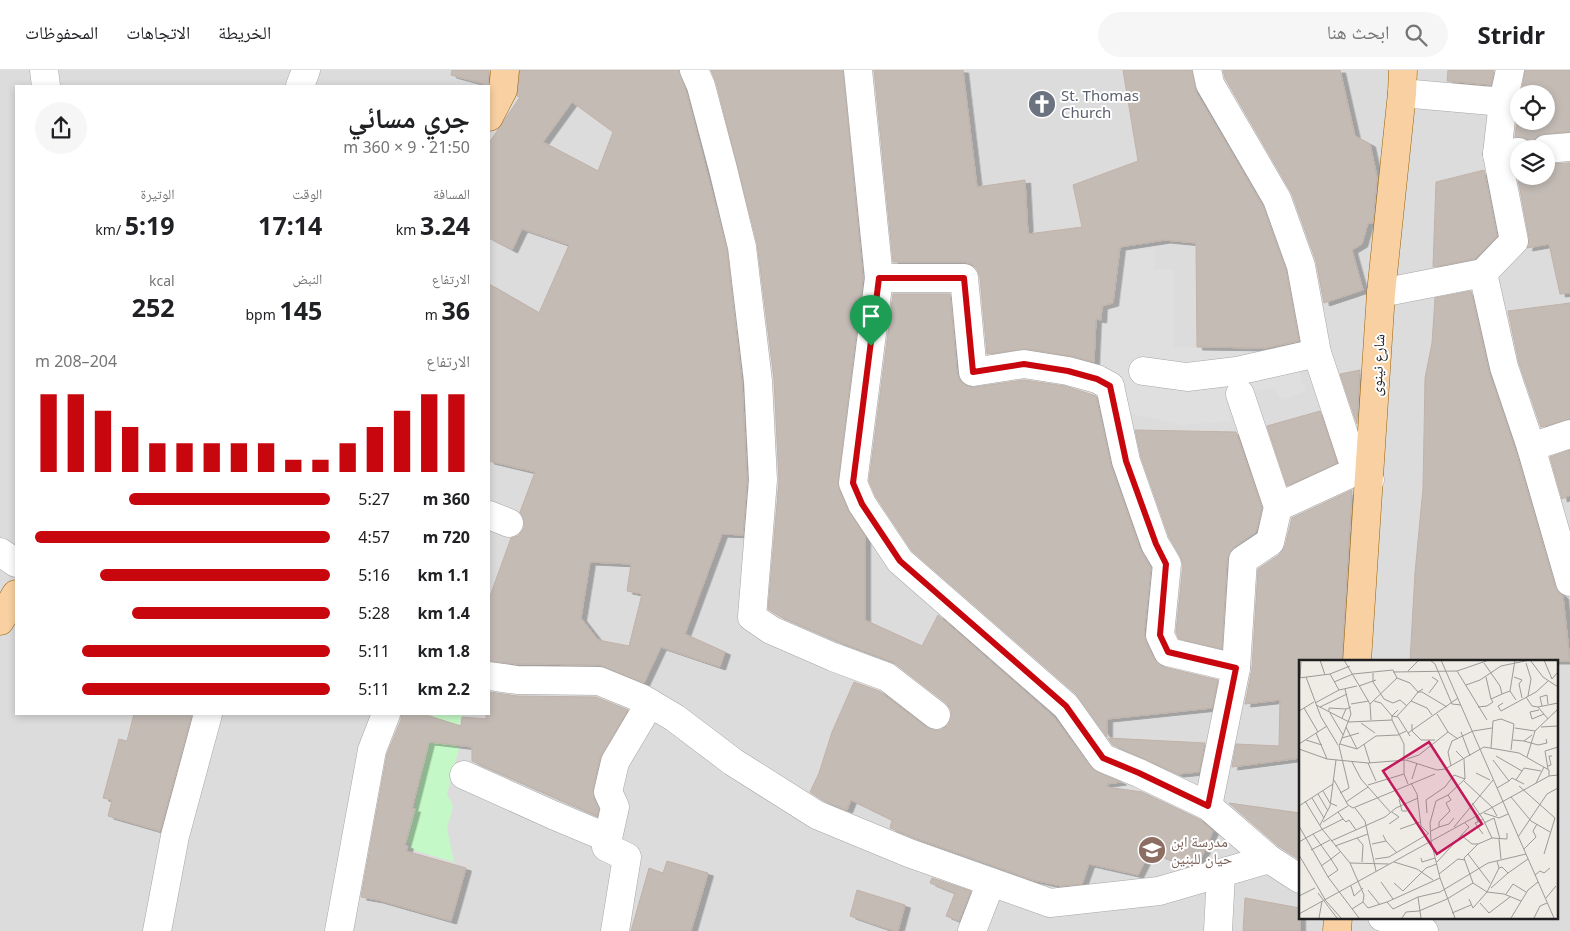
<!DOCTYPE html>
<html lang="ar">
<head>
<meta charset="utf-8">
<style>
  body { margin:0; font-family:"Noto Sans","Noto Naskh Arabic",sans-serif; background:#f6f6f6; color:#202124; direction:rtl; height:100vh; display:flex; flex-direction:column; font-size:19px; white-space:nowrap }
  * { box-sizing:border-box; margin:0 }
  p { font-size:16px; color:#757577 }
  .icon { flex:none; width:28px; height:28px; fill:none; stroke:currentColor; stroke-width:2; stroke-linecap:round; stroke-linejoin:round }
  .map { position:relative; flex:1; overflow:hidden; direction:ltr }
  .drawer { position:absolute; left:15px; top:15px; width:475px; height:630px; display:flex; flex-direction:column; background:#fff; border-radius:0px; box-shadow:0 2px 8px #0003; direction:rtl }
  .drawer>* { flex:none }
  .buttons { position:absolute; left:1510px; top:15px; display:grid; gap:10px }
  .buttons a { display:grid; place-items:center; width:45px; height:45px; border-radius:50%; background:#fff; box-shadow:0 2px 8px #0003; font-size:25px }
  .pin { position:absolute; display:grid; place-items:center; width:42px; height:42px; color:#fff; margin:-51px -21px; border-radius:50% 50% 50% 0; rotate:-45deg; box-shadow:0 0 5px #0007 }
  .pin .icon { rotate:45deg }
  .round { display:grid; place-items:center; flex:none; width:52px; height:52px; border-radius:26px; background:#f6f6f6 }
  .headline { display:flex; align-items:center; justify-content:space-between; height:85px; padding:0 20px }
  h1 { font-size:28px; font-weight:700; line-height:38px }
  .stats { display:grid; grid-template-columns:repeat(3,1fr); gap:8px; height:85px; padding:5px 20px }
  .stats div { display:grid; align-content:center }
  .stats b { font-size:25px; font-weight:700 }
  .stats small { font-size:14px; font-weight:400 }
  .stats p { font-size:14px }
  .chart { height:140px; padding:10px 20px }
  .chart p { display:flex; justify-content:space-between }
  .chart svg { width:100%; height:90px; margin-top:5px; stroke:#c7070d; stroke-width:6 }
  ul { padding:0 20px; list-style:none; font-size:16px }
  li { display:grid; grid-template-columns:80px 60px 1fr; align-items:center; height:38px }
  li i { height:12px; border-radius:6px; background:#c7070d }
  header { display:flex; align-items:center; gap:30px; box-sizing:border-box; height:70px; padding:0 25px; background:#fff; border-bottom:1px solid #e0e0e0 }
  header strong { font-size:24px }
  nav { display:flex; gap:28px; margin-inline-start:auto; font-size:18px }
  .search { width:350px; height:45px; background:#f6f6f6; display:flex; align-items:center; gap:12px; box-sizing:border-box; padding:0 18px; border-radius:28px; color:#757577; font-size:19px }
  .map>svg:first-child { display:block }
</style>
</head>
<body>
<header>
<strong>Stridr</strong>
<div class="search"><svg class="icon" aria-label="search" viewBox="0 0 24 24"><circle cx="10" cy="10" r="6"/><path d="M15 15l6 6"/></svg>ابحث هنا</div>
<nav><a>الخريطة</a><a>الاتجاهات</a><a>المحفوظات</a></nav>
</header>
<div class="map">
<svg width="1570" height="861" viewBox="0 0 1570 861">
  <defs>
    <filter id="shadow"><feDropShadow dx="5.5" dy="3" stdDeviation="0" flood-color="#0004"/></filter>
  </defs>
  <rect width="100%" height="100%" fill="#efece5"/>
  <path fill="#dddcdc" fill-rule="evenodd" d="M0 0H1570V861H0ZM16 16H489V644H16ZM1519 24H1546V51H1519ZM1519 79H1546V106H1519ZM1300 591H1556V847H1300Z"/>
  <polygon fill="#c4f8c6" points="434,644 462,644 456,671 459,679 447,724 453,736 447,758 454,792 410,779 411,775 407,772"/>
  <polygon fill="#dfdfdf" points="1155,179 1154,199 1174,200 1174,277 1289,279 1306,321 1282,330 1274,318 1240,324 1226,329 1231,351 1181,355 1125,342 1097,309 1102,236 1113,233 1120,180"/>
  <g fill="#c4bbb5" stroke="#c1b2a8" fill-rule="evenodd" filter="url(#shadow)">
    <polygon points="452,0 489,0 488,15 451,5"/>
    <path d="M520 0H679L686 21 727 180 742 312 747 410 743 465 722 464 685 564 725 582 720 597 661 577 644 613 600 595 518 594 489 591V529L511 468 518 466 524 458V450L520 442 535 402 489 391V214L539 243 569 175 522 159 512 180 489 168V73L520 27 517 26ZM572 32 613 62 598 101 543 72ZM590 492 631 494 627 521 642 524 629 576 598 570 581 548Z"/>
    <polygon points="711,0 843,0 863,208 838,412 839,419 848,440 865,466 865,550 922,576 938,545 1054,647 1091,697 1097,702 1121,712 1107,714 1107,717 1142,722 1199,749 1213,761 1199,793 1186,797 1150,781 1138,805 1089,794 1082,814 1061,816 1033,810 915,768 890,758 892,750 851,730 847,740 824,731 810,722 819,703 832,662 854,612 879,621 926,657 933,660 941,660 948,655 951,648 951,640 946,633 893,592 839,572 779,546 768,539 779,411 774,309 757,173 716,12"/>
    <polygon points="874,0 963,0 977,117 1025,110 1028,164 1082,157 1073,115 1138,91 1123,0 1192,0 1196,22 1263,136 1286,200 1299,271 1266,278 1197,277 1196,173 1165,170 1120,177 1113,233 1102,236 1101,250 1096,249 1094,292 1071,286 1026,279 987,284 980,207 977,199 971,194 964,192 893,192"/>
    <polygon points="1223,0 1340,0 1355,66 1370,74 1377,107 1373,153 1368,153 1362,174 1352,180 1363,220 1324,233 1316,191 1292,124 1225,8"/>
    <polygon points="1448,0 1494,0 1491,15 1447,11"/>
    <polygon points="1525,0 1570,0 1570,62 1544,64 1537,66 1532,73 1525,68 1515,67 1519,33 1519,51 1546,51 1546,24 1521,24"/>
    <polygon points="1570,93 1570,223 1560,224 1549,174 1527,178 1529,168 1516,98 1519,98 1519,106 1546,106 1546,94"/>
    <polygon points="1484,100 1497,166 1475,189 1433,197 1436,112"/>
    <polygon points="1471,221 1489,302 1516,382 1555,516 1559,523 1563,526 1570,591 1410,591 1415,503 1423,418 1425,308 1432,273 1435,228"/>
    <polygon points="893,224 950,224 957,303 960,311 967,316 975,317 1024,310 1065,316 1096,326 1111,396 1140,479 1151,498 1144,563 1146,572 1154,589 1159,594 1164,597 1218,610 1212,638 1107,649 1107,667 1076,624 912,481 876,427 869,411"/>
    <polygon points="1570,233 1570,349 1541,357 1519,293 1508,241"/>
    <polygon points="1360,300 1357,354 1340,304"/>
    <polygon points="1320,341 1337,393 1287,416 1267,356"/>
    <polygon points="1135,360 1236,362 1262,438 1256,462 1234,477 1230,482 1227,489 1222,579 1179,569 1176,562 1183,495 1180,486 1169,467 1141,387"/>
    <polygon points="1570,380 1570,425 1562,429 1550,387"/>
    <polygon points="1352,420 1342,591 1300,591 1300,688 1232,697 1236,674 1279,676 1280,630 1245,634 1252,599 1258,499 1279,485 1285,476 1292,448"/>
    <polygon points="489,622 517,626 596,627 628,640 600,688 593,719 594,729 599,739 597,746 472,691 472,677 429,672 412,739 415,739 405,775 408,776 406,781 466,798 451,851 378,830 361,827 387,684 401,650 401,644 423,644 461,656 462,647 486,649 486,644 489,644"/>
    <polygon points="134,644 192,644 160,761 108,746 112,730 103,728 119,669 127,671"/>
    <polygon points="1108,668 1205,673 1199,702 1178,704 1113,675"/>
    <polygon points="1229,733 1300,743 1300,790 1278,776"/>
    <polygon points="667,791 708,803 691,861 631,861 649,798 663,803"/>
    <polygon points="932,808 971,821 959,851 946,846 955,823 930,813"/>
    <polygon points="857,820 905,835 898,861 894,861 850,846"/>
    <polygon points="1245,828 1300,838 1300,861 1243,861"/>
  </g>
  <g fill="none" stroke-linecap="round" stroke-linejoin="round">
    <defs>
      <g id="minor">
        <polyline points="44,0 46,16"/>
        <polyline points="694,0 701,16 723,99 742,177 758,311 763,410 752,547 771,560 833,587 887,607 936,645"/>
        <polyline points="858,0 879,208 853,413 862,434 900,491 1066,636 1103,688 1139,703 1208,736 1269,789 1300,809"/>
        <polyline points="1207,0 1210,14 1277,129 1301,196 1317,283 1356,401"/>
        <polyline points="300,16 306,0"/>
        <polyline points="1402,23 1503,32 1510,0"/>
        <polyline points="1503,32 1497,84 1519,82"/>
        <polyline points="1546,79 1570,77"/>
        <polyline points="1483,203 1514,171 1497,84"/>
        <polyline points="879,208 964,208 973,302 1024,294 1068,301 1097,309 1110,316 1126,391 1155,474 1167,494 1160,565 1168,582 1236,598 1208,736"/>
        <polyline points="1381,223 1483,203 1504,297 1531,377 1570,512"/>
        <polyline points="1143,301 1187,307 1237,301 1317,283"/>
        <polyline points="1531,377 1570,364"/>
        <polyline points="1278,437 1356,401 1370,410"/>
        <polyline points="489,445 509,453"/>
        <polyline points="0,482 16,493"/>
        <polyline points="1236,598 1243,490 1270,472 1278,437 1240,324"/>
        <polyline points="489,606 517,610 599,611 643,629 675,648 733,692 817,745 909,783 1050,833 1159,821 1269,789"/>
        <polyline points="464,705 553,745 608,768"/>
        <polyline points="1382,847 1424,861"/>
        <polyline points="157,861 175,766 208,644"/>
        <polyline points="339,861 372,680 386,644"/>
        <polyline points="615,861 627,787 606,777 615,737 608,722 615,692 650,633"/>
        <polyline points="972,861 991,812"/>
        <polyline points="1218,861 1221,803"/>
      </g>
      <g id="major">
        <polyline points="489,47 503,20 505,0"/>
        <polyline points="0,551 16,524"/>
        <polyline points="1357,591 1381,223 1402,23 1403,0"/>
        <polyline points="1337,861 1338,847"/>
      </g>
    </defs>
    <use href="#minor" stroke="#a6a6a6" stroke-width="29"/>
    <use href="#major" stroke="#956105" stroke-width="29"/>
    <use href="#minor" stroke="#fff" stroke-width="28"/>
    <use href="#major" stroke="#f9d0a1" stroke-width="28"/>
  </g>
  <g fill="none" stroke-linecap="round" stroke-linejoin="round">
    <defs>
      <polygon id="route" points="879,208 964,208 973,302 1024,294 1068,301 1097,309 1110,316 1126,391 1156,474 1166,494 1160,565 1168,582 1236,598 1208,736 1139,703 1103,688 1066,636 900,491 862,434 853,413"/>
    </defs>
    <use href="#route" stroke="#fff" stroke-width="10"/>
    <use href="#route" stroke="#c7070d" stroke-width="6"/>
  </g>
  <defs>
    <symbol id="church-disc" viewBox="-11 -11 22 22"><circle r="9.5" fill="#6b7280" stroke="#fff"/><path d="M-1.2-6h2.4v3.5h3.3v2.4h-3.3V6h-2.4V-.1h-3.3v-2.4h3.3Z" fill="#fff"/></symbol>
    <symbol id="school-disc" viewBox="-11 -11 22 22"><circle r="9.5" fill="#8d6e63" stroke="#fff"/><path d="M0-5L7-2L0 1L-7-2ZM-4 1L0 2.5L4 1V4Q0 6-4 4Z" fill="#fff"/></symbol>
  </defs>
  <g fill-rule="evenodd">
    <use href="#church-disc" x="1026" y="18" width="32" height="32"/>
    <use href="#school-disc" x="1136" y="764" width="32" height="32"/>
  </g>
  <g text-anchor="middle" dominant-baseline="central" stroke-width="4" stroke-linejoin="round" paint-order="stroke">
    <g font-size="15" fill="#5b616d" stroke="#fff" text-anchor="start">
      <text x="1061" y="25">St. Thomas<tspan x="1061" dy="17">Church</tspan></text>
    </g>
    <g font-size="15" fill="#1f1f1f" stroke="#fff">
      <text transform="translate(1377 295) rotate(-87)">شارع نينوى</text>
    </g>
    <g font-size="15" fill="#785e54" stroke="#fff" text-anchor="start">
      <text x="1171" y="771">مدرسة ابن<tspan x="1171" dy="17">حيان للبنين</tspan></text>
    </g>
  </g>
  <g transform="translate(1299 590)">
    <rect width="259" height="259" fill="#efece5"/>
    <path fill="none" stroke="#9c9a96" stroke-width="1" d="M21 0 26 15M45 0 71 44M131 0 136 4 153 44 162 45M142 0 255 258M216 0 211 31 217 40M231 0 244 17 259 27M245 0 253 19 259 12M185 3 201 26 203 34 211 31M227 3 232 19 229 36M109 11 120 0M158 11 188 60M94 12 158 11 190 0M74 13V22L85 39 94 43 101 40 108 46M31 14 40 30M7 17 22 57 39 85M187 17 192 39 203 34M215 17 223 20 220 24 223 38M0 18 31 14 51 6M1 18 2 2M98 18 111 23 119 32 124 29M35 22 54 14 94 10 98 18 71 44 72 60M167 25 181 20 202 6 231 0M60 26 77 20M130 33 139 21 133 17M227 37 233 46 239 47M75 41 82 43 93 56V60M112 41 119 32H123L148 47M16 43 40 30 58 26M204 43 199 46 202 51 237 32 249 21M52 44 70 41M17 45 50 62 93 60 105 84V114M243 46 241 37 248 35 249 44M21 47 48 34M179 47 188 46 194 42 192 39M5 48 19 72M99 50 93 56 99 57 111 76M240 50 231 52 233 59 245 54M0 51 15 42M30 51V48L47 49M31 53 44 75M138 54 149 72 159 79M98 56 112 41 128 48 133 55M43 58 47 49 52 47M249 59 239 47 259 43M62 63 76 73M113 64V71L122 80H136M47 67 58 89M242 67 259 66M216 68 236 71M162 72 171 96M17 73 28 99M109 73 159 38M43 78 60 73M7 80 23 85M214 80 225 81 233 75M225 81 239 85 248 83 247 79M0 84 28 66M41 84 58 89 77 76 99 75 107 71M65 84 71 103M192 88 194 61 202 59 215 64 212 90M0 89 28 99 69 103 107 100 138 110 146 109 185 87 220 93 250 110V116M197 96 223 111M228 97 236 71 259 49M108 99 120 95 149 72M194 100 210 121 198 128M53 102 62 119 92 153M69 103 77 121M152 106 149 92 153 81 174 71 193 68M249 106 252 105 250 96H253M249 109 246 91 259 87M177 113 191 120M113 119 118 103M35 120 49 145 54 148 136 114M217 120 225 108 242 111M165 121 193 147 198 156M210 121 213 118 225 124M112 123 118 134 122 166 130 174M237 123 245 107M69 125 105 114 109 124M220 126 256 158 245 194M24 131 31 143 38 146M41 133 50 128 40 86 52 54 46 29M19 134 29 151M212 137 232 161 251 172M13 138 25 158M100 139 103 151H108M6 141 23 169 51 203 90 204M47 142 69 127M173 143 184 159 179 162 177 157M0 146 34 124M56 148 66 161 77 211M128 153 127 140 146 127 155 115 166 119M185 153 200 158 209 154M44 159 47 162 50 160 57 170M184 159 193 178 208 179V173M24 162 39 152M179 162 176 163 184 174M185 163 195 158 201 179M90 164 100 157 93 152M21 165 31 146 37 100M0 166 29 217 60 258M140 167 150 164 155 158M155 167 194 120M101 169 121 162M132 171 140 167V162L151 151 147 143 152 140 149 135M14 174 44 159 39 152 49 146M162 175 173 184H179L169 194M219 177 248 134 259 128M200 179 202 199M32 181 86 157 97 148 119 138M87 181 98 193M0 182 14 174 32 199 22 206M73 184 87 181 84 175M179 184 193 178M36 186 58 178M225 189 237 177 234 171 238 164M12 190 31 180M0 195 27 241 42 258M122 198 123 202 136 198M76 199 90 197 129 174M63 202 64 185 58 178 69 174M95 202 118 209 134 220M138 202 170 167 166 163M51 203 65 235 64 242 53 249M209 213 229 199M140 214 159 199 166 200M236 215 241 211 245 213 251 208M29 217 39 210 32 199 41 192M82 222 94 239M95 223 104 231 127 208 138 204M174 223 165 198 169 194 191 223M52 226 55 236 64 228M192 228 209 213 203 207 200 208M69 230 81 245M19 233 38 258M207 234 214 224 227 232M0 236 16 228M119 237 141 232 189 203 227 194M247 238 257 226M148 239 174 223 188 232 200 208 198 201M170 239 174 248 188 232 205 234 222 241M64 242 69 248 88 242 94 249 119 237 122 258M88 242 141 218M181 243 190 253 211 237M153 253 172 245M0 254 250 116 259 115M20 258 23 241M103 258 107 252 120 251 148 239M156 258 141 218 132 181 131 163 137 141 149 135 166 119 165 99 157 91M212 258 229 230 239 222M235 258 241 246 248 243"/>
    <path fill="#c2185b" fill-opacity="0.15" stroke="#c2185b" stroke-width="2.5" d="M130 82 183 164 138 194 84 111Z"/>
    <rect width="259" height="259" fill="none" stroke="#1f1f1f" stroke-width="2.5"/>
  </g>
</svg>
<div class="buttons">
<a><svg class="icon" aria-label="locate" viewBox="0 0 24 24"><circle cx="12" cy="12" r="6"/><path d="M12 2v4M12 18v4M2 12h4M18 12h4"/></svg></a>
<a><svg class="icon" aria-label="layers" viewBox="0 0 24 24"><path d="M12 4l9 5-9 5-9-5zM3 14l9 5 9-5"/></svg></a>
</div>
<div class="pin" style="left:871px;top:276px;background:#1e9e55"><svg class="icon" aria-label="arrive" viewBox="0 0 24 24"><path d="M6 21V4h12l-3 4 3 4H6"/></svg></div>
<section class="drawer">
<div class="headline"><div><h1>جري مسائي</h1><p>21:50 · 9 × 360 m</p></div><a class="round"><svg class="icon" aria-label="share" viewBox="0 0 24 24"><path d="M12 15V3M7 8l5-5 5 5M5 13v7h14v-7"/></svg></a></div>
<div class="stats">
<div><p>المسافة</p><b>3.24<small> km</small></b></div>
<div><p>الوقت</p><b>17:14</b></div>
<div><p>الوتيرة</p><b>5:19<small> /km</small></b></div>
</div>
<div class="stats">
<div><p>الارتفاع</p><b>36<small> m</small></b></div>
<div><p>النبض</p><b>145<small> bpm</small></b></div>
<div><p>kcal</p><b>252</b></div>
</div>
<div class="chart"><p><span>الارتفاع</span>204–208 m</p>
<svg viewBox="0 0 160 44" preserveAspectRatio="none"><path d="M5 44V6M15 44V6M25 44V14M35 44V22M45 44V30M55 44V30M65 44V30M75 44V30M85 44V30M95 44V38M105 44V38M115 44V30M125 44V22M135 44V14M145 44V6M155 44V6"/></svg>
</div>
<ul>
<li><b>360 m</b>5:27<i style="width:68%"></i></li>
<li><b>720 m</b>4:57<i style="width:100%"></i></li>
<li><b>1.1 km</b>5:16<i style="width:78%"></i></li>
<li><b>1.4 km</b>5:28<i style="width:67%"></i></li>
<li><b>1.8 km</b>5:11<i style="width:84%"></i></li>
<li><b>2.2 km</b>5:11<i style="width:84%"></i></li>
</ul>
</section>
</div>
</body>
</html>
